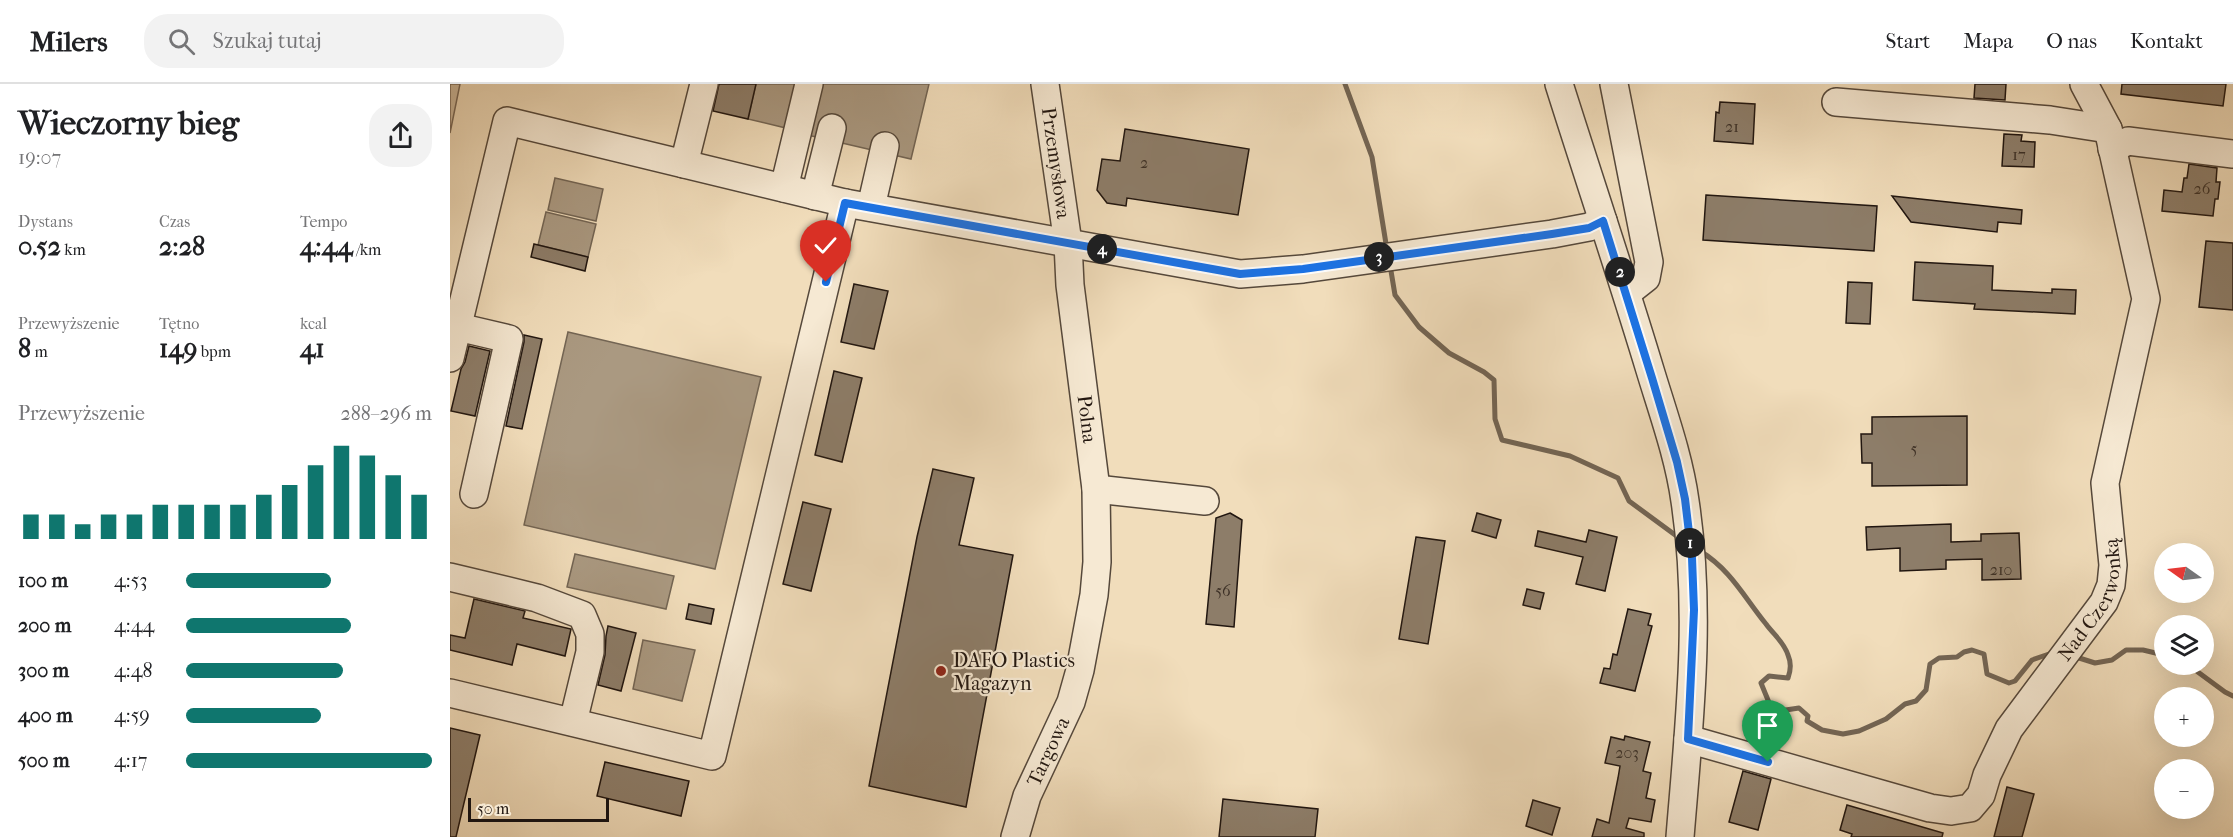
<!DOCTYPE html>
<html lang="pl">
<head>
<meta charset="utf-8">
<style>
  body { margin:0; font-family:"IM FELL French Canon",serif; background:#f2f2f2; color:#202124; height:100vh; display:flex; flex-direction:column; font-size:22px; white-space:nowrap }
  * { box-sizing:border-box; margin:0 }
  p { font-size:20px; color:#757577 }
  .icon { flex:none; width:33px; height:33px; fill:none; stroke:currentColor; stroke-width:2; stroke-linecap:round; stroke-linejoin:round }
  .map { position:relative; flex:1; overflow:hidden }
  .panel { display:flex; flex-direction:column; background:#fff; width:450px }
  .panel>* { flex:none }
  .needle { width:39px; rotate:284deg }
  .tools { position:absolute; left:1704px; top:459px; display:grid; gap:12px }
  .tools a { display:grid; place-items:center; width:60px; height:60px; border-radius:50%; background:#fff; box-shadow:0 6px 24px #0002; font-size:30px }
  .scale { position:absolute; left:18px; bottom:15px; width:141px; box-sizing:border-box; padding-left:6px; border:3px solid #211610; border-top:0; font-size:16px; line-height:21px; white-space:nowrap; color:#211610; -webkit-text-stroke:4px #f6e9d3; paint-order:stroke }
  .pin { position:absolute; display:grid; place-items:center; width:51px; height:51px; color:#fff; margin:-62px -26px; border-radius:50% 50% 50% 0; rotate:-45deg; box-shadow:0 0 6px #0007 }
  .pin .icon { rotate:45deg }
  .km { position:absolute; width:30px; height:30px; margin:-15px; border-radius:50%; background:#222; color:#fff; font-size:16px; line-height:30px; text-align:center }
  .round { display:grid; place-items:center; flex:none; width:63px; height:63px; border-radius:24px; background:#f2f2f2 }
  .head { display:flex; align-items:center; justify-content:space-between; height:102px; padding:0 18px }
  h1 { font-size:33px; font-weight:800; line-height:45px }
  .metrics { display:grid; grid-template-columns:repeat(3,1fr); gap:9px; height:102px; padding:6px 18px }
  .metrics div { display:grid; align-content:center }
  .metrics b { font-size:26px; font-weight:800 }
  .metrics small { font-size:16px; font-weight:400 }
  .metrics p { font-size:16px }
  .chart { height:168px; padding:12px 18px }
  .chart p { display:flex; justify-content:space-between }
  .chart svg { width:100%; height:108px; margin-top:6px; stroke:#0f766e; stroke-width:6 }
  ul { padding:0 18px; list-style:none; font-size:20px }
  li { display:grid; grid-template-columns:96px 72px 1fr; align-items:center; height:45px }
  li i { height:15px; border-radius:8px; background:#0f766e }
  header { display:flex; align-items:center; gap:36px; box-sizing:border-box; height:84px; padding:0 30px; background:#fff; border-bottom:2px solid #e0e0e0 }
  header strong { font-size:28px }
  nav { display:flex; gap:33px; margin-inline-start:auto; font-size:21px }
  .search { width:420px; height:54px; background:#f2f2f2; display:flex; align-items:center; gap:15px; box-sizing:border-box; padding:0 21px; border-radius:24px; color:#757577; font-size:22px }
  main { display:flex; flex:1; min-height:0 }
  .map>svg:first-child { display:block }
</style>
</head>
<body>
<header>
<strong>Milers</strong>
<div class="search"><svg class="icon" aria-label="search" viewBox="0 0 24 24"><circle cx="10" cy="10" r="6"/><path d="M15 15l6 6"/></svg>Szukaj tutaj</div>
<nav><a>Start</a><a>Mapa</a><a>O nas</a><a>Kontakt</a></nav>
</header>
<main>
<section class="panel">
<div class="head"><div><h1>Wieczorny bieg</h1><p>19:07</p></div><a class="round"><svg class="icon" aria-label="share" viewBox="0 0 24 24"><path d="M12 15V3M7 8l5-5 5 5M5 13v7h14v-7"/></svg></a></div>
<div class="metrics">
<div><p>Dystans</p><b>0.52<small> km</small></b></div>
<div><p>Czas</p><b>2:28</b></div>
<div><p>Tempo</p><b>4:44<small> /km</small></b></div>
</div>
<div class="metrics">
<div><p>Przewyższenie</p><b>8<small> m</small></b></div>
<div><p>Tętno</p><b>149<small> bpm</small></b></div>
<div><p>kcal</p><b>41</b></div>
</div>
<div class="chart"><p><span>Przewyższenie</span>288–296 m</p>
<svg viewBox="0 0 160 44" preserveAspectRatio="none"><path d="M5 44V34M15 44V34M25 44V38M35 44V34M45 44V34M55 44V30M65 44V30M75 44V30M85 44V30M95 44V26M105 44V22M115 44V14M125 44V6M135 44V10M145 44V18M155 44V26"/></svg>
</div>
<ul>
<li><b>100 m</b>4:53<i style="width:59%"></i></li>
<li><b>200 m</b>4:44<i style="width:67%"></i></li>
<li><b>300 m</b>4:48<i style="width:64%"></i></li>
<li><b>400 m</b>4:59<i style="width:55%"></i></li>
<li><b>500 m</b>4:17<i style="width:100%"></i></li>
</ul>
</section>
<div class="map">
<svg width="1783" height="753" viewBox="0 0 1783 753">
  <rect width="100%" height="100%" fill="#f1ddbb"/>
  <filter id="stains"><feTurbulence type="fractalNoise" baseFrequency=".00333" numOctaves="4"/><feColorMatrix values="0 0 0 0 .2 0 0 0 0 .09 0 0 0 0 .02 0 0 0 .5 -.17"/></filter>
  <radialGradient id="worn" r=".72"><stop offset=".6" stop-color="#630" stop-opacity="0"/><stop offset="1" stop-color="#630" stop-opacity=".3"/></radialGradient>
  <polygon fill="#cebb9e" stroke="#786857" stroke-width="1.5" points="0,0 10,0 0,49"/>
  <g fill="#aa9981" stroke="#736554" stroke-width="1.5">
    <polygon points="306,0 350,0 340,45 298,35"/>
    <polygon points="365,0 479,0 461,75 353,50"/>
    <polygon points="105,94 153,105 146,137 98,126"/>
    <polygon points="96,128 146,140 138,173 88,161"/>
    <polygon points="118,248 311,293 265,485 74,441"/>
    <polygon points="125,470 224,492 216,525 117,503"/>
    <polygon points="193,556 245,566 232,617 183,605"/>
  </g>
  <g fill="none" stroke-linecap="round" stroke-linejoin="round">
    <g stroke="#736554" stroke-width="5">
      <polyline points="895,0 922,73 937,166"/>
      <polyline points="940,181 945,211 969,243 999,269 1034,288 1044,296 1045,335 1052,356 1120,372 1168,394 1179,417 1232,456"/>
      <path d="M1250 467C1281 486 1294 513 1316 540 1324 551 1334 558 1338 571 1341 578 1341 586 1338 594L1319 592 1311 599 1320 621 1329 627 1349 624 1358 632 1357 637 1372 646 1393 650 1409 647 1436 635 1455 620 1466 617 1476 606 1480 580 1489 574 1507 573 1514 568 1522 566 1534 570 1537 590 1559 599 1565 597 1582 576 1602 569"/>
      <polyline points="1626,573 1645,579 1662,576 1676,566 1693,566 1714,571"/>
      <polyline points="1737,580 1775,608 1783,612"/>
    </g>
  </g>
  <g fill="#8d7d69" stroke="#211610" stroke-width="1.5">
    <polygon points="269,0 306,0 298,35 263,27"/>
    <polygon points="1525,0 1556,0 1555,16 1524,14"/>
    <polygon points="1672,0 1776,0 1773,22 1671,10"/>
    <polygon points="1270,18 1305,20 1303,60 1264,57 1266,28 1269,29"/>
    <polygon points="675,45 799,65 788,131 677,114 676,122 657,119 647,106 652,75 670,77"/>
    <polygon points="1554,50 1572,51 1571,57 1585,58 1584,83 1552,82"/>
    <polygon points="1739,80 1767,84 1766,98 1770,98 1768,115 1765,115 1763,132 1712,127 1714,106 1732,108 1734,94 1737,94"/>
    <polygon points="1256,111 1427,122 1424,167 1253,156"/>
    <polygon points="1442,112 1572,126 1571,140 1548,138 1547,148 1461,138"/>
    <polygon points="1756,157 1783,159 1783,226 1749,223"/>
    <polygon points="84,160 138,173 135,187 81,173"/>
    <polygon points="1465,178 1543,182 1542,206 1602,209 1602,205 1626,206 1625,230 1524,225 1525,220 1463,216"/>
    <polygon points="1398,198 1422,199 1420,240 1396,239"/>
    <polygon points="404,200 438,207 424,265 391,258"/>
    <polygon points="74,251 92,255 72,345 56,342 74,258"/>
    <polygon points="19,262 40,267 25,332 1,327 11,285 15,278"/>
    <polygon points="384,287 412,294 392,378 365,371"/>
    <polygon points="1517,332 1517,401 1422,402 1422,379 1412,379 1411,350 1422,350 1422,333"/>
    <polygon points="483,385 524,394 509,461 563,471 516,723 419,702 467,453"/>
    <polygon points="353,418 381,425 361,507 333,500"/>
    <polygon points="780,429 792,436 784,543 756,540 766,434"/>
    <polygon points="1027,429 1051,436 1046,454 1022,447"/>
    <polygon points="1501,440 1501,458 1531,457 1531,450 1569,449 1571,495 1532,496 1532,475 1496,476 1496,485 1450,487 1450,464 1417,466 1416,443"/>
    <polygon points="1139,446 1167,453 1155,507 1126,500 1133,473 1085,462 1088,447 1136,458"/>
    <polygon points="966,453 995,457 978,560 949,555"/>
    <polygon points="1077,505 1094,509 1090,525 1073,521"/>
    <polygon points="24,515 75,527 73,534 121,545 115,572 67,560 62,581 0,566 0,551 15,554"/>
    <polygon points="239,520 264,525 261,540 236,535"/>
    <polygon points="1178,525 1201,530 1198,541 1202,542 1185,607 1150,599 1154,584 1160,585 1163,570 1167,571"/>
    <polygon points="158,542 186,549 171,607 148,601 155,571 156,552"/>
    <polygon points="0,644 30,651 6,753 0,753"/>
    <polygon points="1175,652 1200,658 1193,687 1201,689 1196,714 1205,716 1201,738 1179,734 1176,744 1194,749 1194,753 1142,753 1147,735 1159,739 1168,694 1170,682 1155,679 1161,653 1174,656"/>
    <polygon points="155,678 239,697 231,732 147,712"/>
    <polygon points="1293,687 1321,695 1308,746 1279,738"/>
    <polygon points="1557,703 1584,710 1572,753 1544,753"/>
    <polygon points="773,715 868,725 865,753 769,753"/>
    <polygon points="1083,716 1110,724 1102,751 1076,742"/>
    <polygon points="1397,721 1493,749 1492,753 1401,753 1402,750 1390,746"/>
  </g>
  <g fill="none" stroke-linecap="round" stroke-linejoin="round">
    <defs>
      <g id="minor">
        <path d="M1109 0C1139 95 1171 190 1200 286 1213 329 1229 373 1235 417 1252 529 1239 642 1230 753"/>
        <polyline points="1164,0 1199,178 1196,194 1177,209"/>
        <polyline points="1386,18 1600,36 1658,45"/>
        <polyline points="1662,65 1678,57 1783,70"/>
        <polyline points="234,80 254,0"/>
        <polyline points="334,104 359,0"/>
        <polyline points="365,112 382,44"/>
        <polyline points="421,123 435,62"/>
        <polyline points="8,243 59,255 24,410"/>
        <polyline points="0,274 57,37 395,119 790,190 853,185 1102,150 1139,143 1153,137"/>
        <polyline points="646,405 755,417"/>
        <polyline points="0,493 87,514 132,531 140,550 140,568 123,638"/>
        <polyline points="0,609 262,672 395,119"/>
        <path id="s1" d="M1238 655 1480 724 1501 727 1520 724 1531 711 1537 691 1559 645 1654 518 1661 501 1663 481 1655 399 1696 215 1658 45 1634 0"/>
        <path id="s2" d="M565 753 577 712 621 618 630 586 644 511 647 478 646 405 620 201 618 159 595 0"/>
      </g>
    </defs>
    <use href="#minor" stroke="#55483b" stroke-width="30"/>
    <use href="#minor" stroke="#f6e9d3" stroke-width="27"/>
  </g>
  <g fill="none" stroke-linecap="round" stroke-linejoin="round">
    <defs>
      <polyline id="route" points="376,198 395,119 790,190 853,185 1102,150 1139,144 1153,137 1202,294 1227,378 1235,415 1242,474 1244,526 1238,655 1318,678"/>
    </defs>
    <use href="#route" stroke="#fff" stroke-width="12"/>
    <use href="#route" stroke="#1a73e8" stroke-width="8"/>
  </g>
  <circle fill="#8f2418" stroke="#f6e9d3" stroke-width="2" cx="491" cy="587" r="6"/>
  <g text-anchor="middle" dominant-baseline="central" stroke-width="4.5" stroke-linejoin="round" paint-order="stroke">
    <g font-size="16" fill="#3c3026">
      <text x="1282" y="42">21</text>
      <text x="1569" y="70">17</text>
      <text x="694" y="78">2</text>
      <text x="1752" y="104">26</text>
      <text x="1464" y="364">5</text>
      <text x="1551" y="485">210</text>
      <text x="773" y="506">56</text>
      <text x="1177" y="668">203</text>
    </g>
    <g font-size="20" fill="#211610" stroke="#f6e9d3">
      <text transform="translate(606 79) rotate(82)">Przemysłowa</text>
      <text transform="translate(637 335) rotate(83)">Polna</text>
      <text stroke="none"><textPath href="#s1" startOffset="537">Nad Czerwonką</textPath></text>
      <text stroke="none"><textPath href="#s2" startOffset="92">Targowa</textPath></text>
    </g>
    <g font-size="20" fill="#211610" stroke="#f6e9d3" text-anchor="start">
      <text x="503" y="576">DAFO Plastics<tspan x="503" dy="23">Magazyn</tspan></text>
    </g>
  </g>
  <rect width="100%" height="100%" filter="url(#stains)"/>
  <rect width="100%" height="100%" fill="url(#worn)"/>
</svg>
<div class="tools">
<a><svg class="needle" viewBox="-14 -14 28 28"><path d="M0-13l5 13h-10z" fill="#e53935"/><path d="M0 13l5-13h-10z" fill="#757577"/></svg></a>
<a><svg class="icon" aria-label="layers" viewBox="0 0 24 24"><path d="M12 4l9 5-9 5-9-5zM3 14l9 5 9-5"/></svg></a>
<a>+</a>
<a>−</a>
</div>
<div class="scale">50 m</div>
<div class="pin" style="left:1318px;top:678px;background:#1e9e55"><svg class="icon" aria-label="arrive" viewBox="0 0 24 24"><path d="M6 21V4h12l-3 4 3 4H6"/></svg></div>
<div class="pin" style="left:376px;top:198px;background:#d93025"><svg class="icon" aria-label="check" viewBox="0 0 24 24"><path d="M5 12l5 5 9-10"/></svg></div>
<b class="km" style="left:1240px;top:459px">1</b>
<b class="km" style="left:1170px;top:188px">2</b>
<b class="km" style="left:929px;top:173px">3</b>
<b class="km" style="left:652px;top:165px">4</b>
</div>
</main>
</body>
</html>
